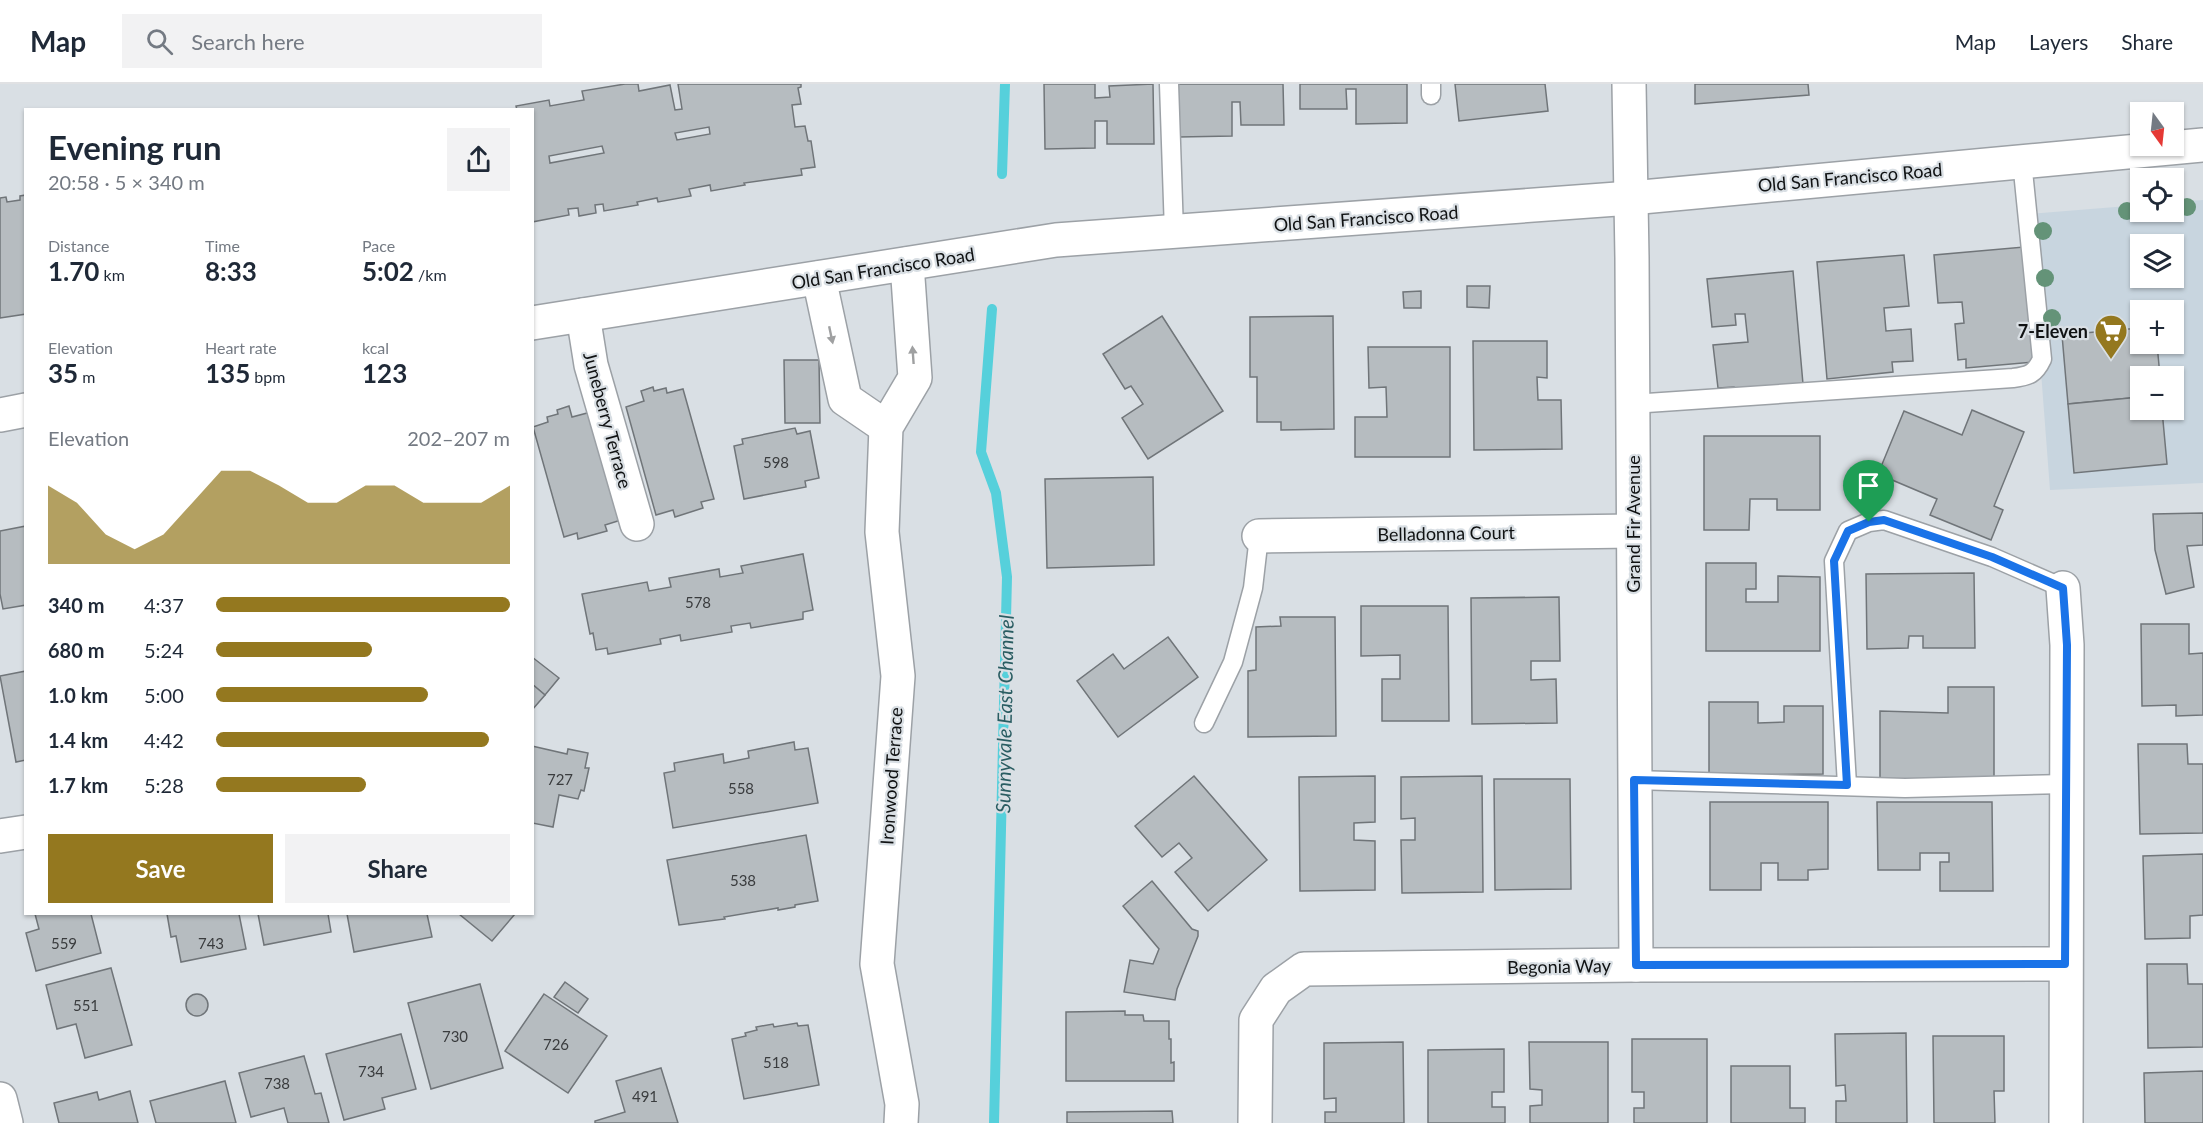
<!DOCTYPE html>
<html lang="en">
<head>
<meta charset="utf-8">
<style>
  body { margin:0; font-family:Lato,sans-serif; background:#f2f2f3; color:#1f2937; height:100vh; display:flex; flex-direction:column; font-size:22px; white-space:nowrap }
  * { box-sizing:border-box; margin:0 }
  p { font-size:20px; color:#747a83 }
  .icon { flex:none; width:33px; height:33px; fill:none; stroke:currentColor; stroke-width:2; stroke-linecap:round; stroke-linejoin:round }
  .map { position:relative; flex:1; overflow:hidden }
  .sheet { position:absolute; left:24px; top:24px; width:510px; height:807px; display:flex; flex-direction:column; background:#fff; border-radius:0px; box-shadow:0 2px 4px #0004 }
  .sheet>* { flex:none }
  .needle { width:39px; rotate:165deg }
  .fabs { position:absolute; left:2130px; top:18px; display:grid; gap:12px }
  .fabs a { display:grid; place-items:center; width:54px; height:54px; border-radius:0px; background:#fff; box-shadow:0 2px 4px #0004; font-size:30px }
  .pin { position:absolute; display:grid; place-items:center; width:51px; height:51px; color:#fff; margin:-62px -26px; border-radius:50% 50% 50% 0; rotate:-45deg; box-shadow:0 0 6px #0007 }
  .pin .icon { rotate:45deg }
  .round { display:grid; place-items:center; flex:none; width:63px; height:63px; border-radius:0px; background:#f2f2f3 }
  .summary { display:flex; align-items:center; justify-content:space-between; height:102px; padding:0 24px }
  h1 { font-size:33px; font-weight:700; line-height:45px }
  .stats { display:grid; grid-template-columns:repeat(3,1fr); gap:9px; height:102px; padding:6px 24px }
  .stats div { display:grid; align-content:center }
  .stats b { font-size:26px; font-weight:700 }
  .stats small { font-size:16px; font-weight:400 }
  .stats p { font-size:16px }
  .chart { height:168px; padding:12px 24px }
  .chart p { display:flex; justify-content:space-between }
  .chart svg { width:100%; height:108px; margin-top:6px; fill:#94781f; opacity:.7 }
  .button { display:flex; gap:12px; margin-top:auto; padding:12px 24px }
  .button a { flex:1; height:69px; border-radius:0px; background:#94781f; color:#fff; font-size:24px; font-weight:700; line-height:69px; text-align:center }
  .button a+a { background:#f2f2f3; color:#1f2937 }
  ul { padding:0 24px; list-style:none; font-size:20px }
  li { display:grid; grid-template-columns:96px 72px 1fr; align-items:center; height:45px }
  li i { height:15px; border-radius:8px; background:#94781f }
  header { display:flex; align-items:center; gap:36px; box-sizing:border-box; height:84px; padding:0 30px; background:#fff; border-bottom:2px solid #e0e1e3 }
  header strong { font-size:28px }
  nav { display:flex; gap:33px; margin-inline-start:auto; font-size:21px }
  .search { width:420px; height:54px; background:#f2f2f3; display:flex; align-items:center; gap:15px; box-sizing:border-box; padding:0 21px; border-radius:0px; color:#747a83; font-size:22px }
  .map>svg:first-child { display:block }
</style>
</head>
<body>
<header>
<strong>Map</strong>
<div class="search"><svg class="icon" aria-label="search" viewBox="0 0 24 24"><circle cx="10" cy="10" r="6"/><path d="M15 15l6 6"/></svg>Search here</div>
<nav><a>Map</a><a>Layers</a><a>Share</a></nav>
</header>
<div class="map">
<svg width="2203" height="1039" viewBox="0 0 2203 1039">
  <rect width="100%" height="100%" fill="#d9dfe4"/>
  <path fill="#c8d5df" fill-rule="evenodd" d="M2203 116V399L2050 406 2029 130 2140 121V128H2174V118ZM2140 160H2174V194H2140ZM2140 226H2174V260H2140ZM2140 292H2174V326H2140Z"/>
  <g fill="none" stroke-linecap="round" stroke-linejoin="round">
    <g stroke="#56d0db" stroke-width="10">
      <polyline points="1002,90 1005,0"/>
      <polyline points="992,225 981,368 996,409 1007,493 994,1039"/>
    </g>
  </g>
  <g fill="#b6bcc0" stroke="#707579" stroke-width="1.5" fill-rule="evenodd">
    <path d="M625 0H638L639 7 670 1 675 26 682 25 678 0H801V3L798 4 801 20 792 21 795 43 805 42 808 57H811L815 83 801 85 802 91 744 99 745 101 711 107 710 101 689 105 691 112 658 118 657 114 637 118 638 121 604 127 603 120 595 121 596 129 579 132 578 124 568 125 569 131 532 138V26H517L516 22 549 16 550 22 584 16 582 7ZM709 43 710 50 677 56 675 49ZM602 62 604 69 550 79 549 72Z"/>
    <polygon points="1044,0 1095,0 1095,14 1110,13 1109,2 1153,0 1154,60 1107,60 1107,37 1095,37 1095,64 1045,65"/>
    <polygon points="1178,0 1283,0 1284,41 1241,41 1240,18 1232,18 1232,52 1179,53"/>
    <polygon points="1300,0 1407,0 1407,39 1356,40 1356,5 1346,5 1347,25 1300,25"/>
    <polygon points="1455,0 1545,0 1548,27 1459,37"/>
    <polygon points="1695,0 1808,0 1809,11 1695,20"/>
    <polygon points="26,111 26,230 0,234 0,114 6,113 7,118 20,116 20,112"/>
    <polygon points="2024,163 2034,278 1966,284 1966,275 1958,276 1955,240 1964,239 1962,218 1938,219 1934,171"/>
    <polygon points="1904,171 1909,222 1884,224 1886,247 1911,245 1913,277 1892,278 1893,288 1827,295 1817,178"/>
    <polygon points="1793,187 1803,300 1734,306 1734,303 1718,304 1713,261 1748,258 1745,230 1735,230 1736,241 1712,243 1707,195"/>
    <polygon points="1467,202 1490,202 1489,224 1467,223"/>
    <polygon points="1421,207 1421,224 1404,224 1403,208"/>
    <polygon points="1162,232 1223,327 1148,375 1122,334 1143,320 1131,302 1125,305 1103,270"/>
    <polygon points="1333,232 1334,345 1281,346 1281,338 1257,338 1257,293 1250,293 1250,233"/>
    <polygon points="2140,244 2140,260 2157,260 2160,292 2140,292 2140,313 2068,320 2062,251"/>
    <polygon points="1473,257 1547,257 1547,294 1537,293 1538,316 1561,316 1562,365 1474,366"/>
    <polygon points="1368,263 1450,263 1450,373 1355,373 1355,333 1387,333 1386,303 1369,304"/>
    <polygon points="784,276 819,276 820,339 785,339"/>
    <polygon points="653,303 654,307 666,304 667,309 683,305 714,415 701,418 703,424 675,433 673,426 656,431 626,323 644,317 641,307"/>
    <polygon points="2140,313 2140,326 2162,326 2167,380 2074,389 2068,320"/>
    <polygon points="569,322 572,333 591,328 621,436 605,441 607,447 578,455 577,449 564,453 533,343 548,338 547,333 558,330 557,326"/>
    <polygon points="1972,326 2024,348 1994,422 2003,426 1991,456 1930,431 1937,415 1878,390 1904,327 1962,351"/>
    <polygon points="795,344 797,350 810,347 819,394 805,397 806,403 744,415 734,362 743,360 742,355"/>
    <polygon points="1704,352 1820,352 1820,426 1777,426 1777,415 1750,415 1749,446 1704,446"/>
    <polygon points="1153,393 1154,481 1047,484 1045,395"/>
    <polygon points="2203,429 2203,461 2187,462 2194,503 2166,510 2155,466 2153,430"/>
    <polygon points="26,442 26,521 3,525 0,510 0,447"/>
    <polygon points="803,470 813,526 803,528 803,535 751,544 750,539 731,542 732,548 681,557 680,551 660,555 661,560 608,570 607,564 596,566 593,549 590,550 582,510 647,498 649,507 671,503 669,494 719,485 720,493 743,489 741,482"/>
    <polygon points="1706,479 1756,479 1756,505 1746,505 1746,518 1778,518 1778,492 1820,493 1820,567 1706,567"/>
    <polygon points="1974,489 1975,564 1923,564 1923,552 1909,552 1908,564 1867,565 1866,490"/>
    <polygon points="1559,513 1560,577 1531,577 1531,596 1556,595 1557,639 1472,640 1471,514"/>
    <polygon points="1361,522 1448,522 1449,637 1382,637 1382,595 1400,595 1400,571 1361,572"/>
    <polygon points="1280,533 1335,533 1336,652 1248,653 1248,587 1256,586 1256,543 1281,542"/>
    <polygon points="2141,540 2189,540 2189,570 2203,569 2203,631 2176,632 2176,621 2142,622"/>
    <polygon points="1168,553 1198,593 1118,653 1077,597 1113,570 1124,585"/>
    <polygon points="532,573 559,594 545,611 532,600"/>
    <polygon points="26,587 26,676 16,678 0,592"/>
    <polygon points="532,600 545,611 532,626"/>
    <polygon points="1948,603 1994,603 1994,695 1880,696 1880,627 1948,629"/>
    <polygon points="1709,618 1758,618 1758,639 1784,638 1784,622 1823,622 1823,690 1709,691"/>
    <polygon points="794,658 795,666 808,664 818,719 673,744 664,689 675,687 674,679 723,670 724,679 749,674 748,667"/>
    <polygon points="2138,660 2187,660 2188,680 2203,680 2203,749 2140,750"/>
    <polygon points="532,662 567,670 568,665 588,669 585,684 589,684 584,707 581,706 578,715 559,711 553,743 532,739"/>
    <polygon points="1194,692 1267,776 1208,827 1175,788 1192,774 1179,759 1162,773 1135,742"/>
    <polygon points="1375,692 1375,738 1354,739 1354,756 1375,757 1375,806 1300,807 1299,693"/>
    <polygon points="1482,692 1483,808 1402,809 1401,756 1415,756 1415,734 1401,735 1401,693"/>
    <polygon points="1494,695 1570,695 1571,805 1495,806"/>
    <polygon points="1710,718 1828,718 1828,785 1808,786 1808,796 1778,796 1778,779 1761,779 1761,806 1710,806"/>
    <polygon points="1877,718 1992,718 1993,807 1940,807 1940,778 1949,778 1949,769 1920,769 1920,786 1878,786"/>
    <polygon points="806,751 818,817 795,821 795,823 778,826 778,824 724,833 725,835 679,841 667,776"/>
    <polygon points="2203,770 2203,831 2190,832 2190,854 2145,855 2143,772"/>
    <polygon points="1152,797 1192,845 1198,847 1198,852 1177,905 1175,916 1124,908 1130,876 1153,880 1159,865 1123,822"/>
    <polygon points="35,830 91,830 101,869 36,887 26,849 39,845"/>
    <polygon points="167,830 239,830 246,865 181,878 176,852 171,853"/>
    <polygon points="258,830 328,830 331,848 264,861"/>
    <polygon points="347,830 427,830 432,853 354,868"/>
    <polygon points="459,830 515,830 492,857"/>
    <polygon points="2147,880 2187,880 2188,900 2203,900 2203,963 2148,964"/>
    <polygon points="111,884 132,961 85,974 76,940 57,945 46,901"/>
    <polygon points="565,898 588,915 578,929 554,913"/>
    <polygon points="480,900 503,984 431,1005 408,919"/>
    <polygon points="544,910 607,952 568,1009 505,967"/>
    <circle cx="197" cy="921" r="11"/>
    <polygon points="1125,927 1125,931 1143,931 1144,937 1169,937 1169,955 1171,955 1171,979 1174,978 1174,997 1066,997 1066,928"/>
    <polygon points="797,939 798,942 808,941 819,1001 744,1015 732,955 746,952 745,949 757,946 756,943 773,940 774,943"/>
    <polygon points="1906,949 1907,1039 1836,1039 1836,1017 1846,1017 1845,1001 1836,1002 1835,950"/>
    <polygon points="401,950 416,1005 382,1014 385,1025 344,1036 326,970"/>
    <polygon points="1933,952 2004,952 2004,1007 1994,1007 1995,1039 1934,1039"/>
    <polygon points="1632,955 1707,955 1707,1039 1634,1039 1634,1024 1644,1024 1644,1008 1632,1008"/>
    <polygon points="1403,958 1404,1039 1325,1039 1325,1028 1336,1028 1336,1014 1324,1015 1324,959"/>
    <polygon points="1529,958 1608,958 1608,1039 1530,1039 1530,1022 1542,1021 1542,1006 1530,1005"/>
    <polygon points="1504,965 1504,1008 1492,1008 1492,1023 1505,1023 1505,1039 1428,1039 1428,966"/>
    <polygon points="304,972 315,1010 321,1009 329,1039 288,1039 284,1024 251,1033 239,989"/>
    <polygon points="1731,982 1790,982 1790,1024 1805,1024 1805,1039 1731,1039"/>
    <polygon points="661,984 678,1039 595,1039 595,1037 625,1028 616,997"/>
    <polygon points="2203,987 2203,1039 2145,1039 2144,989"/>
    <polygon points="225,997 236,1039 156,1039 150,1017"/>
    <polygon points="130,1007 138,1039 59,1039 54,1019 97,1008 99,1016"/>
    <polygon points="1172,1027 1173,1039 1067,1039 1067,1028"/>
  </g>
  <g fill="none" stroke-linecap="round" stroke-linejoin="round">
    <defs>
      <g id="lane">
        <polyline points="1169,0 1174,148"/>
        <polyline points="1431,11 1431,0"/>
        <path d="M1632 320 2013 294C2029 292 2035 290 2042 275L2022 77"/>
        <polyline points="1204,639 1233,578 1253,504 1259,452"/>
        <polyline points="1634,696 1905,704 2066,700"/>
        <polyline points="1847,701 1834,477 1848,447 1869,438 1884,436 1992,473 2063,504"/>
      </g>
      <g id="street">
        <polyline points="1629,0 1632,174 1636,881"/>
        <polyline points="819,194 845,315 886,343"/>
        <polyline points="583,231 591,281 637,440"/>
        <polyline points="1259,452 1633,447"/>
        <polyline points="2063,504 2067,561 2066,1039"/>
        <polyline points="0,752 26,748"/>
        <polyline points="0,1015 6,1039"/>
        <polyline points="901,1039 902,1020 877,880 898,592 882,448 886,343 915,294 907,180"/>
        <polyline points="1255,1039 1256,936 1276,905 1304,885 1636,881 2065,880"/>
      </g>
      <g id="secondary">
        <polyline points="532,239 1056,156 1631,114 2203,61"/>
        <polyline points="0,331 26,326"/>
      </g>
    </defs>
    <use href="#lane" stroke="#9ca1a6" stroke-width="21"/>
    <use href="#street" stroke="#9ca1a6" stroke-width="36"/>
    <use href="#secondary" stroke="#9ca1a6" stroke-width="36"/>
    <use href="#lane" stroke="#fff" stroke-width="18"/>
    <use href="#street" stroke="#fff" stroke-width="33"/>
    <use href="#secondary" stroke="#fff" stroke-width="33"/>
  </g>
  <g fill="#649378">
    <circle cx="2187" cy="123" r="9"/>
    <circle cx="2127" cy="127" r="9"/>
    <circle cx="2043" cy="147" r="9"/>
    <circle cx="2045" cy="194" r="9"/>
    <circle cx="2052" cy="234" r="9"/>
  </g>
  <defs><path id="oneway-solid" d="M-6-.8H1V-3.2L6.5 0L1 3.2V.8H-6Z" transform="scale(1.5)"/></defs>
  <g fill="#9fa0a1">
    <use href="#oneway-solid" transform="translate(831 251) rotate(78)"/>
    <use href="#oneway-solid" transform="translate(913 271) rotate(-94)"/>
  </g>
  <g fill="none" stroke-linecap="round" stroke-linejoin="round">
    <defs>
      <polygon id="route" points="1884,436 1992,473 2063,504 2067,561 2065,880 1636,881 1634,696 1847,701 1834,477 1848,447 1869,438"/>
    </defs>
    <use href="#route" stroke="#fff" stroke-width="12"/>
    <use href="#route" stroke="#1a73e8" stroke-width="8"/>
  </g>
  <defs>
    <symbol id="supermarket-pin" viewBox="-11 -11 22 30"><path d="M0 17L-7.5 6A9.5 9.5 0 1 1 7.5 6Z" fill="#94781f" stroke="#d9dfe4"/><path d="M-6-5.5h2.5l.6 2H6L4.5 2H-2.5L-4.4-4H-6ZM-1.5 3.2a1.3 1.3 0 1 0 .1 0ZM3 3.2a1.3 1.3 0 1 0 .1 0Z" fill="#fff"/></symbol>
  </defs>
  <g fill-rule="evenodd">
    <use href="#supermarket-pin" x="2092" y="228" width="38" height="52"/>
  </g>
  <g text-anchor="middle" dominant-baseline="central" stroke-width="4.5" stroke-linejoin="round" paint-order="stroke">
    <g font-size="15" fill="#3a3c3e">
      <text x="776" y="378">598</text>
      <text x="698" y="518">578</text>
      <text x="560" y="695">727</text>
      <text x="741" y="704">558</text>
      <text x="743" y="796">538</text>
      <text x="64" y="859">559</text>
      <text x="211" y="859">743</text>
      <text x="86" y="921">551</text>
      <text x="455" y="952">730</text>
      <text x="556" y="960">726</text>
      <text x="776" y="978">518</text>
      <text x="371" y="987">734</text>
      <text x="277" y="999">738</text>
      <text x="645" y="1012">491</text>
    </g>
    <g font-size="18" fill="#101213" stroke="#d9dfe4">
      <text transform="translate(1850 93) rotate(-5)">Old San Francisco Road</text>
      <text transform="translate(1366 134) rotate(-4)">Old San Francisco Road</text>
      <text transform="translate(883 184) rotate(-9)">Old San Francisco Road</text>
      <text transform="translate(608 336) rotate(75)">Juneberry Terrace</text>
      <text transform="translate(1633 440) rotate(-90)">Grand Fir Avenue</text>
      <text transform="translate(1446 449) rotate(-1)">Belladonna Court</text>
      <text transform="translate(891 692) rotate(-86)">Ironwood Terrace</text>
      <text transform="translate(1559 882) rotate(-1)">Begonia Way</text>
    </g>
    <g font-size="18" font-weight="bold" fill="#101213" stroke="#d9dfe4" text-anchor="end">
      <text x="2088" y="247">7-Eleven</text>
    </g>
    <g font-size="20" font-style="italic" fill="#2a5d62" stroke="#d9dfe4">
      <text transform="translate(1004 630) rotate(-89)">Sunnyvale East Channel</text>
    </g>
  </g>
</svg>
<div class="fabs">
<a><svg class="needle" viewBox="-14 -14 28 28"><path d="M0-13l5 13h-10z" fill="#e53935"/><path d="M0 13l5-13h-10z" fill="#747a83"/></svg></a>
<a><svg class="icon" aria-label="locate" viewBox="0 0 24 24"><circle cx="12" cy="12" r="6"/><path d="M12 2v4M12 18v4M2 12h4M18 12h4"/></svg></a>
<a><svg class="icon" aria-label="layers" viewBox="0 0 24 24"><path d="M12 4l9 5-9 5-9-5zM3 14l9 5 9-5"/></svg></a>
<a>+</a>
<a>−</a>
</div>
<div class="pin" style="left:1869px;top:438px;background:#1e9e55"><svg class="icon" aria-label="arrive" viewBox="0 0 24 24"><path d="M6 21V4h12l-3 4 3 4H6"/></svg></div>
<section class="sheet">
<div class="summary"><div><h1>Evening run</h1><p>20:58 · 5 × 340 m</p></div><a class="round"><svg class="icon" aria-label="share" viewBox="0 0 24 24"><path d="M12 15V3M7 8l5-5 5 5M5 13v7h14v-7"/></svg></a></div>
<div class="stats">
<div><p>Distance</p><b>1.70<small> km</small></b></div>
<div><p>Time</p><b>8:33</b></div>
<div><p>Pace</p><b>5:02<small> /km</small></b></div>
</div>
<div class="stats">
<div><p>Elevation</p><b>35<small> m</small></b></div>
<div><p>Heart rate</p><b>135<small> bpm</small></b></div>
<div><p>kcal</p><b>123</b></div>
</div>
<div class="chart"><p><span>Elevation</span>202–207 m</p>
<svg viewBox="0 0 160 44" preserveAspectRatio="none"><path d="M0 44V12L10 19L20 32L30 38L40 32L50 19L60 6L70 6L80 12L90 19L100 19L110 12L120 12L130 19L140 19L150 19L160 12V44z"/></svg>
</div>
<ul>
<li><b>340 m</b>4:37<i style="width:100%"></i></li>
<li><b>680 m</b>5:24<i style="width:53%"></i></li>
<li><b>1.0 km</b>5:00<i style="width:72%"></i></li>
<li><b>1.4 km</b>4:42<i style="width:93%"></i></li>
<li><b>1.7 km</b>5:28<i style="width:51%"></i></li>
</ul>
<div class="button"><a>Save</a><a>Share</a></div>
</section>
</div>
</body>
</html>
